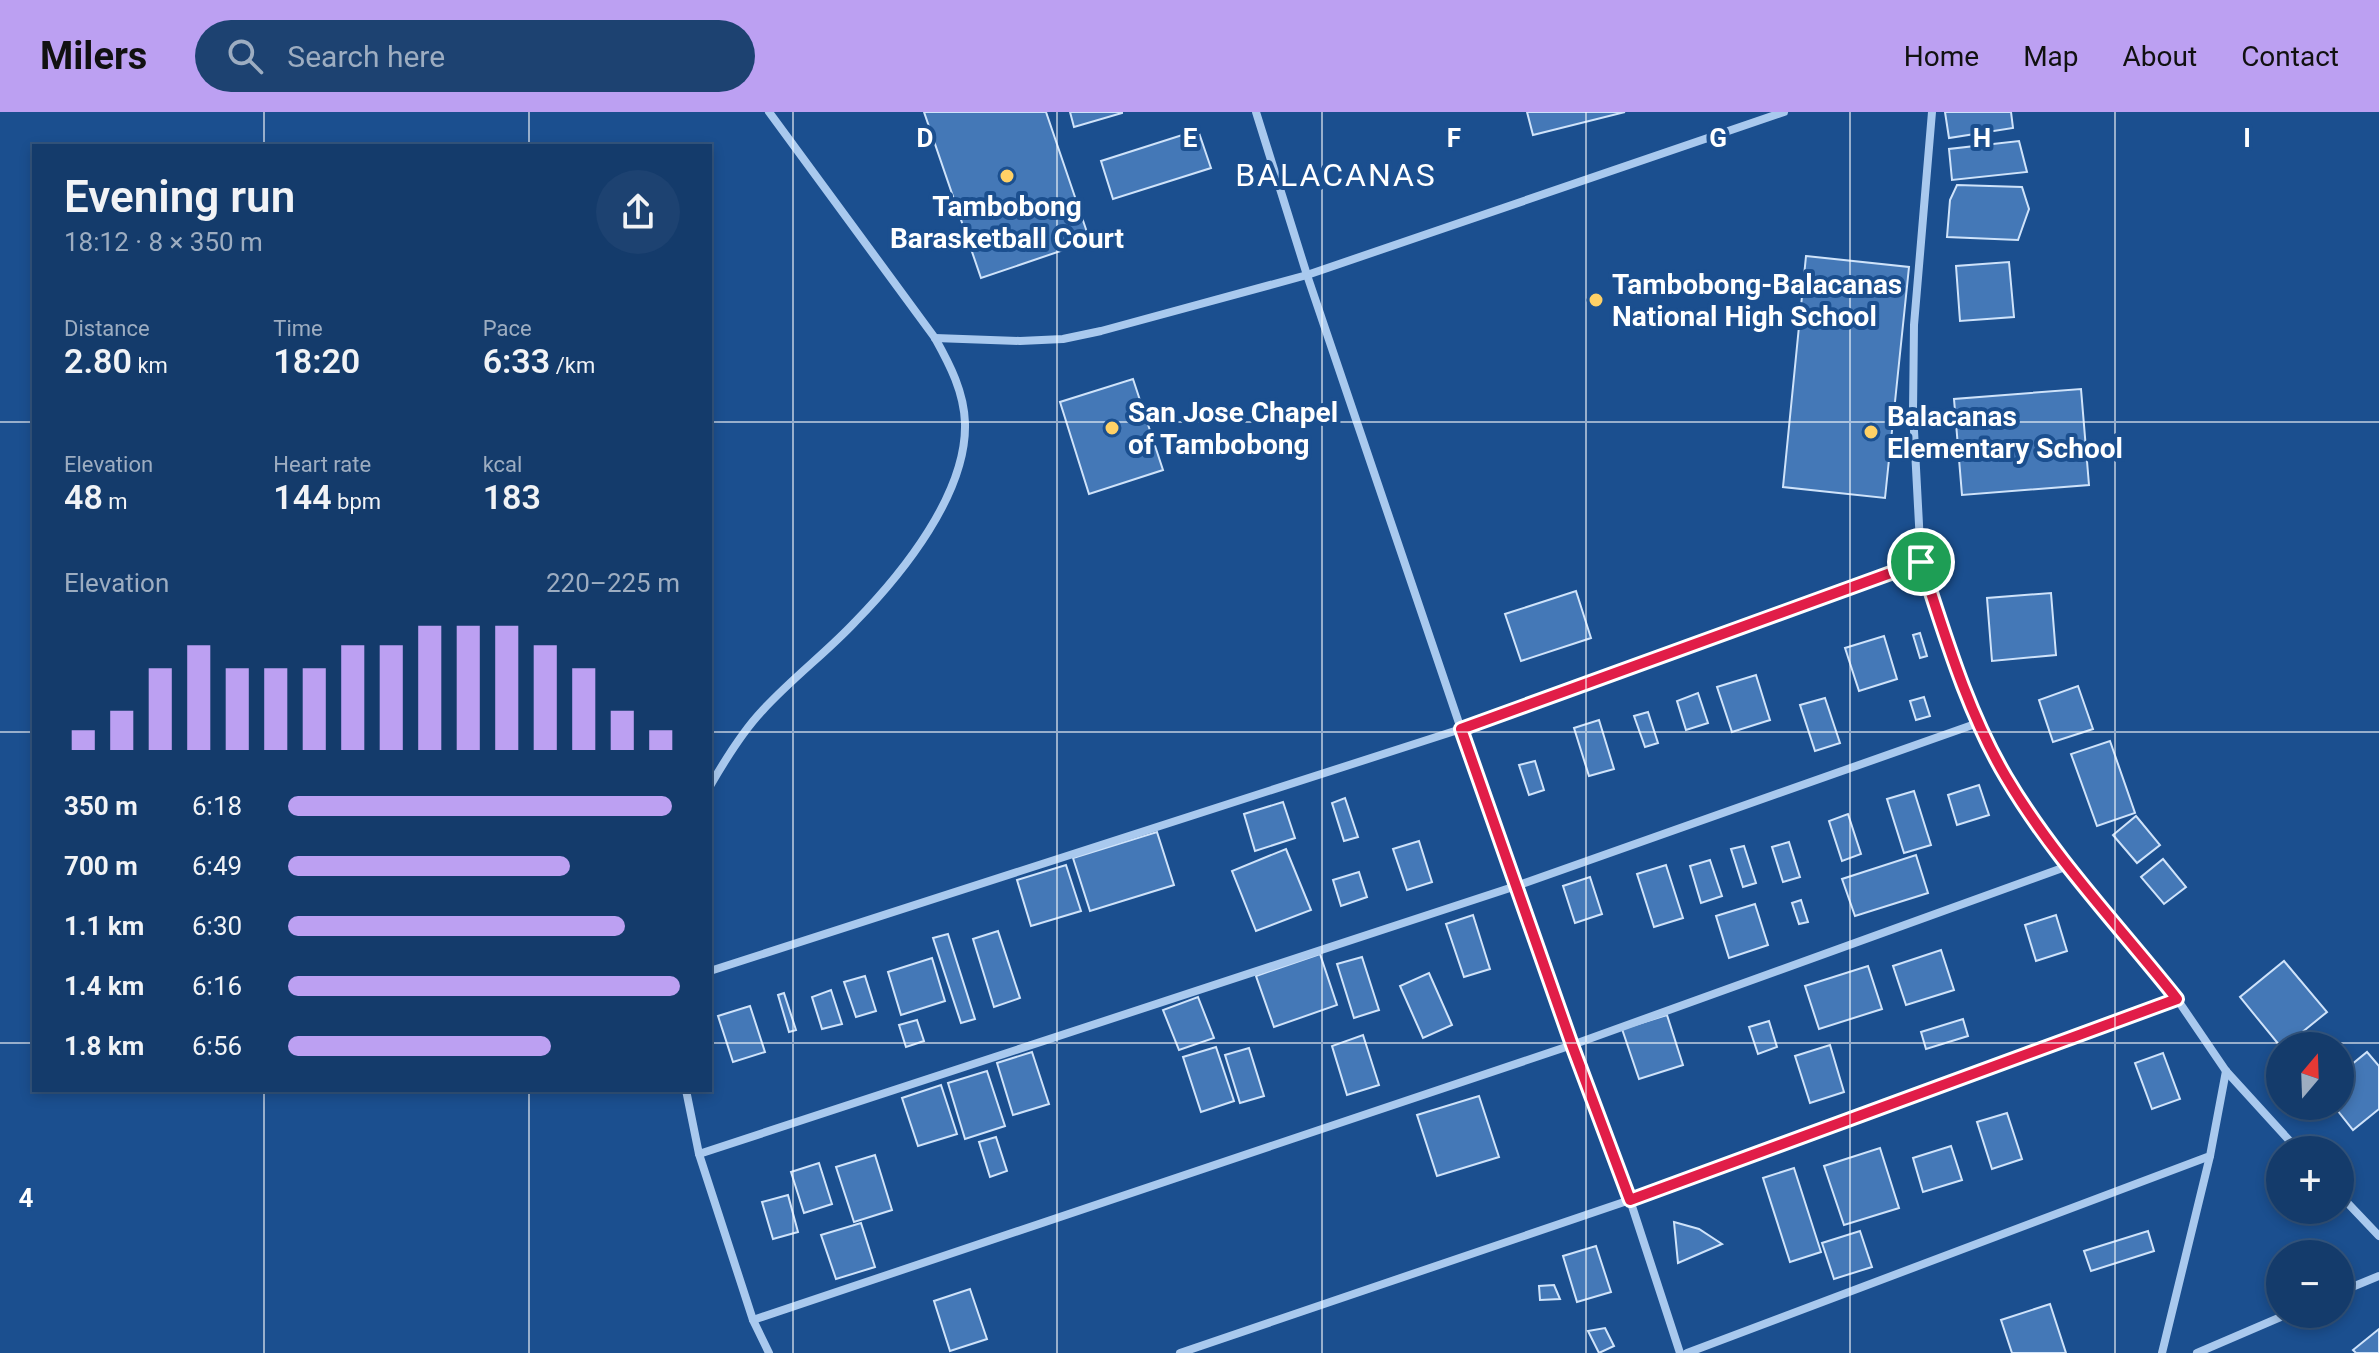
<!DOCTYPE html>
<html lang="en">
<head>
<meta charset="utf-8">
<style>
  body { margin:0; font-family:Roboto,sans-serif; background:#1d4271; color:#f1f3f6; height:100vh; display:flex; flex-direction:column; font-size:30px; white-space:nowrap }
  * { box-sizing:border-box; margin:0 }
  p { font-size:26px; color:#9dadc1 }
  .icon { flex:none; width:44px; height:44px; fill:none; stroke:currentColor; stroke-width:2; stroke-linecap:round; stroke-linejoin:round }
  .map { position:relative; flex:1; overflow:hidden }
  .sheet { position:absolute; left:32px; top:32px; width:680px; height:948px; display:flex; flex-direction:column; background:#143b6b; border-radius:0px; box-shadow:0 4px 12px #0003,0 0 0 2px #33557e }
  .sheet>* { flex:none }
  .needle { width:52px; rotate:19deg }
  .buttons { position:absolute; left:2266px; top:920px; display:grid; gap:16px }
  .buttons a { display:grid; place-items:center; width:88px; height:88px; border-radius:50%; background:#143b6b; box-shadow:0 4px 12px #0003,0 0 0 2px #33557e; font-size:40px }
  .pin { position:absolute; display:grid; place-items:center; width:68px; height:68px; color:#fff; margin:-34px; border:4px solid #fff; border-radius:50%; box-shadow:0 2px 8px #0007 }
  .round { display:grid; place-items:center; flex:none; width:84px; height:84px; border-radius:42px; background:#1d4271 }
  .summary { display:flex; align-items:center; justify-content:space-between; height:136px; padding:0 32px }
  h1 { font-size:44px; font-weight:600; line-height:60px }
  .figures { display:grid; grid-template-columns:repeat(3,1fr); gap:12px; height:136px; padding:8px 32px }
  .figures div { display:grid; align-content:center }
  .figures b { font-size:34px; font-weight:600 }
  .figures small { font-size:22px; font-weight:400 }
  .figures p { font-size:22px }
  .chart { height:224px; padding:16px 32px }
  .chart p { display:flex; justify-content:space-between }
  .chart svg { width:100%; height:144px; margin-top:8px; stroke:#bca0f2; stroke-width:6 }
  ul { padding:0 32px; list-style:none; font-size:26px }
  li { display:grid; grid-template-columns:128px 96px 1fr; align-items:center; height:60px }
  li i { height:20px; border-radius:10px; background:#bca0f2 }
  header { display:flex; align-items:center; gap:48px; box-sizing:border-box; height:112px; padding:0 40px; background:#bca0f2; color:#111 }
  header strong { font-size:38px }
  nav { display:flex; gap:44px; margin-inline-start:auto; font-size:28px }
  .search { width:560px; height:72px; background:#1d4271; display:flex; align-items:center; gap:20px; box-sizing:border-box; padding:0 28px; border-radius:44px; color:#9dadc1; font-size:30px }
  .map>svg:first-child { display:block }
</style>
</head>
<body>
<header>
<strong>Milers</strong>
<div class="search"><svg class="icon" aria-label="search" viewBox="0 0 24 24"><circle cx="10" cy="10" r="6"/><path d="M15 15l6 6"/></svg>Search here</div>
<nav><a>Home</a><a>Map</a><a>About</a><a>Contact</a></nav>
</header>
<div class="map">
<svg width="2379" height="1241" viewBox="0 0 2379 1241">
  <rect width="100%" height="100%" fill="#1b4f8f"/>
  <g fill="#4478b7" stroke="#cfe3fa" stroke-width="2">
    <polygon points="924,0 1046,0 1090,129 981,166"/>
    <polygon points="1070,0 1122,0 1122,1 1074,15"/>
    <polygon points="1527,0 1625,0 1533,23"/>
    <polygon points="1945,0 2011,0 2013,16 1949,26"/>
    <polygon points="1198,18 1211,56 1113,87 1101,49"/>
    <polygon points="2019,29 2027,60 1952,68 1949,37"/>
    <polygon points="1957,73 2022,75 2029,97 2018,128 1947,125 1950,88"/>
    <polygon points="1806,144 1909,155 1885,386 1783,375"/>
    <polygon points="2009,150 2014,205 1960,209 1956,154"/>
    <polygon points="1133,267 1163,358 1089,382 1060,290"/>
    <polygon points="2081,277 2089,373 1962,383 1954,287"/>
    <polygon points="1576,479 1591,526 1521,549 1505,502"/>
    <polygon points="2051,481 2056,543 1992,549 1987,486"/>
    <polygon points="1920,521 1927,544 1920,546 1913,523"/>
    <polygon points="1884,524 1897,567 1859,579 1845,536"/>
    <polygon points="1756,563 1770,608 1732,620 1717,575"/>
    <polygon points="2078,574 2093,617 2053,630 2039,588"/>
    <polygon points="1698,581 1708,611 1686,618 1677,589"/>
    <polygon points="1924,585 1930,604 1916,608 1910,589"/>
    <polygon points="1825,586 1840,631 1815,639 1800,593"/>
    <polygon points="1648,600 1658,631 1645,635 1634,604"/>
    <polygon points="1599,608 1614,657 1589,664 1574,616"/>
    <polygon points="2110,629 2135,701 2097,714 2071,642"/>
    <polygon points="1535,649 1544,678 1529,683 1519,653"/>
    <polygon points="1979,673 1989,703 1957,713 1948,683"/>
    <polygon points="1914,679 1931,733 1904,741 1887,687"/>
    <polygon points="1345,686 1358,725 1344,729 1332,691"/>
    <polygon points="1283,690 1295,726 1255,739 1244,702"/>
    <polygon points="1848,702 1861,742 1842,749 1829,709"/>
    <polygon points="2136,704 2160,733 2137,751 2113,723"/>
    <polygon points="1157,720 1174,773 1090,799 1073,746"/>
    <polygon points="1419,729 1432,770 1407,778 1393,737"/>
    <polygon points="1789,730 1800,765 1783,770 1772,735"/>
    <polygon points="1744,734 1756,771 1743,775 1731,737"/>
    <polygon points="1286,737 1311,798 1256,819 1232,759"/>
    <polygon points="1916,743 1928,781 1855,804 1842,767"/>
    <polygon points="2163,747 2186,775 2164,792 2141,765"/>
    <polygon points="1710,748 1722,784 1701,791 1690,754"/>
    <polygon points="1066,753 1081,799 1031,814 1017,768"/>
    <polygon points="1666,753 1683,806 1654,815 1637,762"/>
    <polygon points="1359,760 1367,785 1341,794 1333,768"/>
    <polygon points="1590,765 1602,802 1575,811 1563,774"/>
    <polygon points="1801,788 1808,810 1799,812 1792,791"/>
    <polygon points="1755,792 1768,833 1729,846 1716,804"/>
    <polygon points="1473,803 1490,857 1464,865 1446,812"/>
    <polygon points="2056,803 2067,839 2036,849 2025,813"/>
    <polygon points="998,819 1020,886 994,895 973,827"/>
    <polygon points="948,822 975,907 961,911 933,826"/>
    <polygon points="1941,838 1954,878 1906,893 1893,854"/>
    <polygon points="1320,842 1337,893 1274,915 1256,864"/>
    <polygon points="1362,845 1379,898 1354,906 1337,852"/>
    <polygon points="932,846 945,889 901,903 888,860"/>
    <polygon points="2284,849 2327,900 2285,934 2280,934 2240,885"/>
    <polygon points="1868,854 1882,897 1819,917 1805,874"/>
    <polygon points="1429,861 1452,913 1423,926 1400,874"/>
    <polygon points="865,864 876,899 856,905 844,870"/>
    <polygon points="831,878 842,912 822,917 812,885"/>
    <polygon points="784,881 796,918 789,920 778,883"/>
    <polygon points="1198,885 1214,926 1179,938 1163,898"/>
    <polygon points="750,894 765,940 733,950 718,904"/>
    <polygon points="1667,903 1683,953 1639,967 1622,917"/>
    <polygon points="1963,907 1968,924 1926,937 1921,920"/>
    <polygon points="917,908 924,929 906,935 899,913"/>
    <polygon points="1769,909 1777,935 1758,942 1749,915"/>
    <polygon points="1363,923 1379,973 1347,983 1332,934"/>
    <polygon points="1830,933 1844,980 1810,991 1795,944"/>
    <polygon points="1216,935 1234,989 1201,1000 1183,945"/>
    <polygon points="1249,936 1264,984 1240,991 1225,943"/>
    <polygon points="1032,940 1049,992 1013,1003 997,951"/>
    <polygon points="2367,940 2379,954 2379,997 2353,1018 2334,994 2340,994 2340,962"/>
    <polygon points="2163,941 2180,987 2152,997 2135,951"/>
    <polygon points="987,959 1005,1014 965,1027 948,971"/>
    <polygon points="941,973 957,1022 918,1034 902,986"/>
    <polygon points="1479,984 1499,1045 1437,1064 1417,1003"/>
    <polygon points="2007,1001 2022,1047 1992,1057 1977,1010"/>
    <polygon points="996,1025 1007,1059 990,1065 979,1030"/>
    <polygon points="1951,1034 1962,1068 1923,1080 1913,1046"/>
    <polygon points="1880,1036 1899,1096 1844,1113 1824,1054"/>
    <polygon points="875,1043 892,1098 854,1110 836,1055"/>
    <polygon points="819,1051 832,1092 804,1101 791,1060"/>
    <polygon points="1794,1056 1821,1140 1790,1150 1763,1066"/>
    <polygon points="788,1083 798,1120 773,1127 762,1090"/>
    <polygon points="1674,1110 1699,1117 1722,1132 1678,1151"/>
    <polygon points="861,1111 875,1155 836,1167 821,1123"/>
    <polygon points="1860,1119 1872,1155 1834,1167 1822,1131"/>
    <polygon points="2148,1119 2154,1139 2091,1159 2084,1139"/>
    <polygon points="1596,1134 1611,1180 1577,1190 1563,1144"/>
    <polygon points="1554,1173 1560,1187 1540,1188 1539,1174"/>
    <polygon points="970,1177 987,1227 950,1239 934,1189"/>
    <polygon points="2050,1192 2066,1241 2012,1241 2001,1208"/>
    <polygon points="1605,1216 1614,1234 1599,1241 1588,1219"/>
    <polygon points="2379,1217 2379,1241 2356,1241 2353,1238"/>
  </g>
  <g fill="none" stroke-linecap="round" stroke-linejoin="round">
    <g stroke="#a9c9ee" stroke-width="8">
      <polyline points="1256,0 1307,163 1461,617 1572,933 1630,1088 1680,1241"/>
      <polyline points="1932,0 1914,213 1913,300 1921,450 1950,537 1978,611 2004,662 2032,706 2177,887 2226,959 2298,1038"/>
      <polyline points="935,226 1020,229 1063,227 1101,219 1307,163 1784,0"/>
      <path d="M710 674C725 648 742 620 762 599 791 567 826 541 855 510 902 462 967 382 965 311 964 280 950 253 935 226L769 0"/>
      <polyline points="710,859 1461,617 1921,450"/>
      <polyline points="686,978 699,1042 753,1208 769,1241"/>
      <polyline points="699,1042 1516,774 1978,611"/>
      <polyline points="2340,1083 2379,1124"/>
      <polyline points="2340,1180 2379,1164"/>
      <polyline points="753,1208 1572,933 2068,754"/>
      <polyline points="1180,1241 1630,1088 2177,887"/>
      <polyline points="1687,1241 2210,1044 2226,959"/>
      <polyline points="2162,1241 2210,1044"/>
      <polyline points="2197,1241 2288,1202"/>
    </g>
  </g>
  <g fill="none" stroke-linecap="round" stroke-linejoin="round">
    <defs>
      <path id="route" d="M1921 450C1945 523 1967 599 2006 665 2053 745 2119 814 2177 887L1630 1088 1572 933 1461 617Z"/>
    </defs>
    <use href="#route" stroke="#fff" stroke-width="16"/>
    <use href="#route" stroke="#e11d48" stroke-width="10"/>
  </g>
  <path fill="none" stroke="#fff" stroke-width="2" stroke-opacity="0.55" d="M264 0V34M529 0V34M793 0V1241M1057 0V1241M1322 0V1241M1586 0V1241M1850 0V1241M2115 0V1241M0 310H34M710 310H2379M0 620H34M710 620H2379M0 931H34M710 931H2379M264 978V1241M529 978V1241"/>
  <g fill="#ffd166" stroke="#1b4f8f" stroke-width="3">
    <circle cx="1007" cy="64" r="8"/>
    <circle cx="1596" cy="188" r="8"/>
    <circle cx="1112" cy="316" r="8"/>
    <circle cx="1871" cy="320" r="8"/>
  </g>
  <g text-anchor="middle" dominant-baseline="central" stroke-width="8" stroke-linejoin="round" paint-order="stroke">
    <g font-size="28" font-weight="bold" fill="#fff" stroke="#1b4f8f" text-anchor="start">
      <text x="1007" y="94" text-anchor="middle">Tambobong<tspan x="1007" dy="32">Barasketball Court</tspan></text>
      <text x="1612" y="172">Tambobong-Balacanas<tspan x="1612" dy="32">National High School</tspan></text>
      <text x="1128" y="300">San Jose Chapel<tspan x="1128" dy="32">of Tambobong</tspan></text>
      <text x="1887" y="304">Balacanas<tspan x="1887" dy="32">Elementary School</tspan></text>
    </g>
    <g font-size="32" letter-spacing="2" fill="#fff" stroke="#1b4f8f">
      <text x="1336" y="63">BALACANAS</text>
    </g>
  </g>
  <g font-size="26" text-anchor="middle" font-weight="bold" fill="#fff" stroke="#1b4f8f" stroke-width="8" stroke-linejoin="round" paint-order="stroke">
    <text x="925" y="35">D</text>
    <text x="1190" y="35">E</text>
    <text x="1454" y="35">F</text>
    <text x="1718" y="35">G</text>
    <text x="1982" y="35">H</text>
    <text x="2247" y="35">I</text>
    <text x="26" y="1095">4</text>
  </g>
</svg>
<div class="buttons">
<a><svg class="needle" viewBox="-14 -14 28 28"><path d="M0-13l5 13h-10z" fill="#e53935"/><path d="M0 13l5-13h-10z" fill="#9dadc1"/></svg></a>
<a>+</a>
<a>−</a>
</div>
<div class="pin" style="left:1921px;top:450px;background:#1e9e55"><svg class="icon" aria-label="arrive" viewBox="0 0 24 24"><path d="M6 21V4h12l-3 4 3 4H6"/></svg></div>
<section class="sheet">
<div class="summary"><div><h1>Evening run</h1><p>18:12 · 8 × 350 m</p></div><a class="round"><svg class="icon" aria-label="share" viewBox="0 0 24 24"><path d="M12 15V3M7 8l5-5 5 5M5 13v7h14v-7"/></svg></a></div>
<div class="figures">
<div><p>Distance</p><b>2.80<small> km</small></b></div>
<div><p>Time</p><b>18:20</b></div>
<div><p>Pace</p><b>6:33<small> /km</small></b></div>
</div>
<div class="figures">
<div><p>Elevation</p><b>48<small> m</small></b></div>
<div><p>Heart rate</p><b>144<small> bpm</small></b></div>
<div><p>kcal</p><b>183</b></div>
</div>
<div class="chart"><p><span>Elevation</span>220–225 m</p>
<svg viewBox="0 0 160 44" preserveAspectRatio="none"><path d="M5 44V38M15 44V32M25 44V19M35 44V12M45 44V19M55 44V19M65 44V19M75 44V12M85 44V12M95 44V6M105 44V6M115 44V6M125 44V12M135 44V19M145 44V32M155 44V38"/></svg>
</div>
<ul>
<li><b>350 m</b>6:18<i style="width:98%"></i></li>
<li><b>700 m</b>6:49<i style="width:72%"></i></li>
<li><b>1.1 km</b>6:30<i style="width:86%"></i></li>
<li><b>1.4 km</b>6:16<i style="width:100%"></i></li>
<li><b>1.8 km</b>6:56<i style="width:67%"></i></li>
</ul>
</section>
</div>
</body>
</html>
